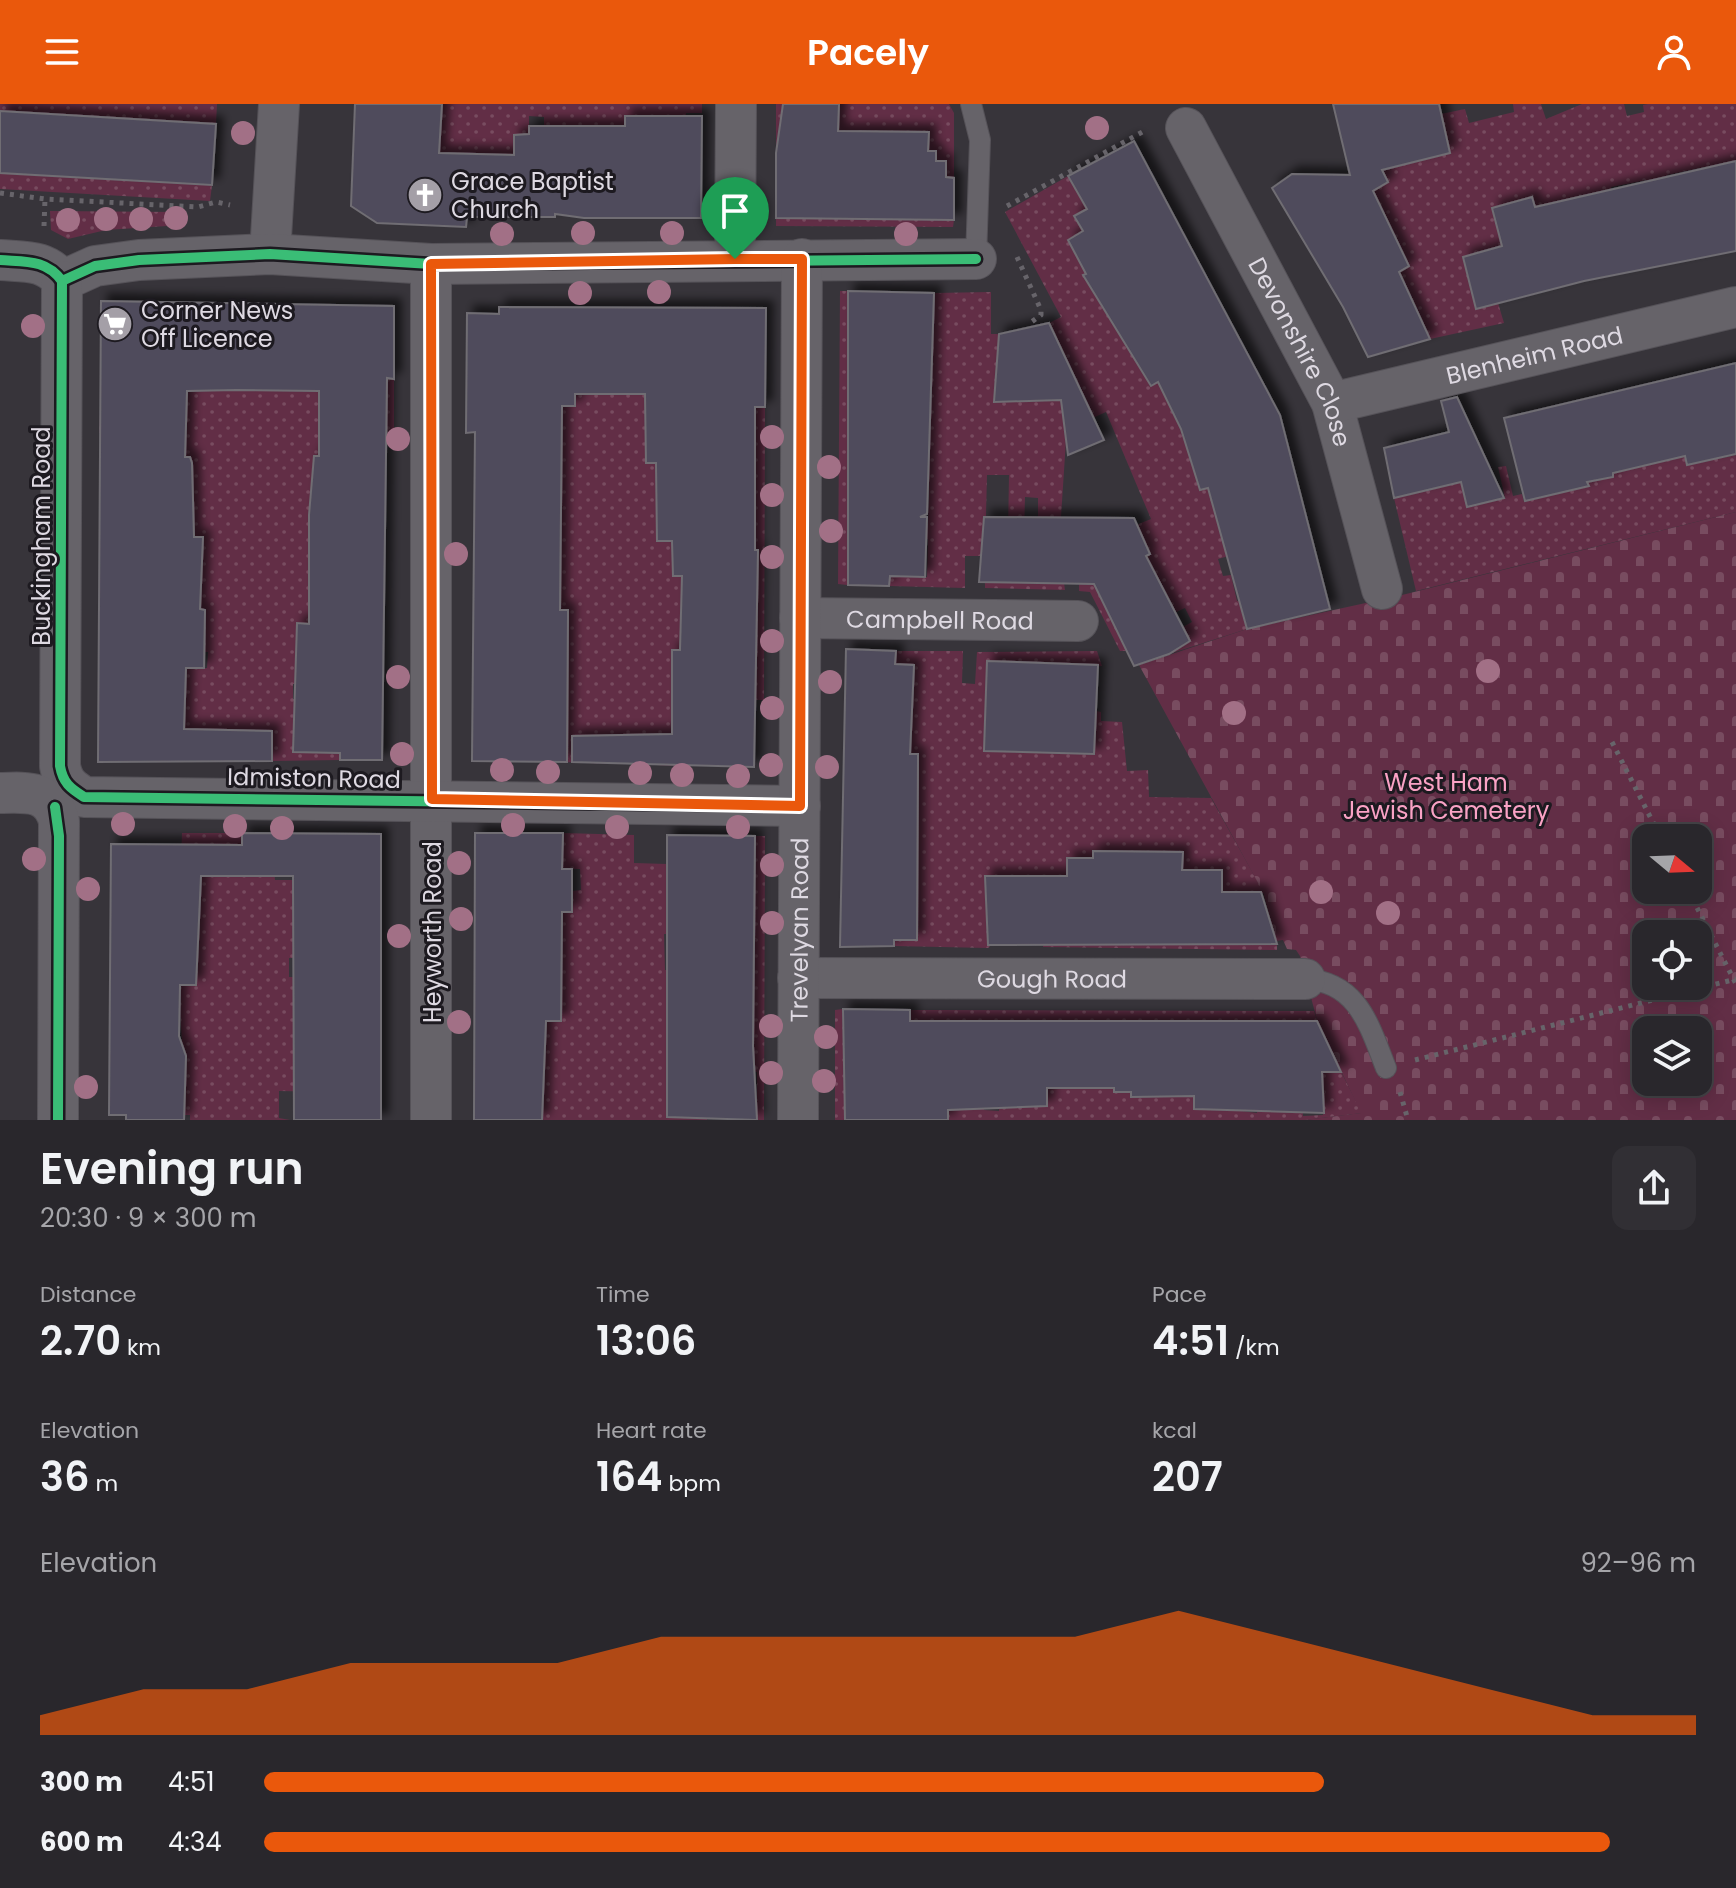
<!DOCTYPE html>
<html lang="en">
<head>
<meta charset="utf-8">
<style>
  body { margin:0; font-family:Poppins,sans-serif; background:#312f34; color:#f1f3f6; height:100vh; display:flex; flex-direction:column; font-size:30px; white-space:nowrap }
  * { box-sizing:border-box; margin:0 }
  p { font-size:26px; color:#a5a5a9 }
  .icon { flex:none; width:44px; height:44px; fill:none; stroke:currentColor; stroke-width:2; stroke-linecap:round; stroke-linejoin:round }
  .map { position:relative; height:1016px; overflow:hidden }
  .drawer { display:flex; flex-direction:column; background:#29272c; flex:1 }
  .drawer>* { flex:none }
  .needle { width:52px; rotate:109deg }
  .controls { position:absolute; left:1632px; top:720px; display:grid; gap:16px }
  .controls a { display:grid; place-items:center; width:80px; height:80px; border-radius:16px; background:#29272c; box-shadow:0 4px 20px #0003,0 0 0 2px #454448; font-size:40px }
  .pin { position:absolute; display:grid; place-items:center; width:68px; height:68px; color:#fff; margin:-82px -34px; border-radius:50% 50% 50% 0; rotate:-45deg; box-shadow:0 0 8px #0007 }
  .pin .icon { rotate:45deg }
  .round { display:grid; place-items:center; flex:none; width:84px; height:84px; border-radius:16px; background:#312f34 }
  .summary { display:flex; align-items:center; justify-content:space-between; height:136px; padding:0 40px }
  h1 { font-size:44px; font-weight:600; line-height:60px }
  .figures { display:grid; grid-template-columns:repeat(3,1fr); gap:12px; height:136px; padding:8px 40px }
  .figures div { display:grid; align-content:center }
  .figures b { font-size:40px; font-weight:600 }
  .figures small { font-size:22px; font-weight:400 }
  .figures p { font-size:22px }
  .chart { height:224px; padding:16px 40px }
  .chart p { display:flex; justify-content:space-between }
  .chart svg { width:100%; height:144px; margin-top:8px; fill:#ea580c; opacity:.7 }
  ul { padding:0 40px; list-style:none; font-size:26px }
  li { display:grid; grid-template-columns:128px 96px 1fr; align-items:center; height:60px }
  li i { height:20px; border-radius:10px; background:#ea580c }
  header { display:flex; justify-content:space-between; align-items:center; height:104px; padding:0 40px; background:#ea580c; color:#fff; font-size:36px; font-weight:600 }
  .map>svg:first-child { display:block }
</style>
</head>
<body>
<header><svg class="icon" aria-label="menu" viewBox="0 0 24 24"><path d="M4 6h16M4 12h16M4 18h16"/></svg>Pacely<svg class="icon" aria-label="person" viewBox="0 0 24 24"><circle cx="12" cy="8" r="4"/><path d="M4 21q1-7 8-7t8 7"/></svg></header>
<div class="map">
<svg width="1736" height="1016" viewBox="0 0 1736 1016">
  <defs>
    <pattern id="green-dots" width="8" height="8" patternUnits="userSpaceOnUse" patternTransform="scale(2)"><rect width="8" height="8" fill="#622e46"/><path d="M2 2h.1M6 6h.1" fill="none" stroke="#784c60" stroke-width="1.8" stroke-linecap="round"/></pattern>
    <pattern id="cemetery-stones" width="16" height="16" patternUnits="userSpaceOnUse" patternTransform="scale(2)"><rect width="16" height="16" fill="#622e46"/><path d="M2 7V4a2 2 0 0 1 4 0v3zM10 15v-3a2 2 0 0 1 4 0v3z" fill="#784c60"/></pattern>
    <filter id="shadow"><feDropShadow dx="7" dy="-7" stdDeviation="4" flood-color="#0009"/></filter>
  </defs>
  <rect width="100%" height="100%" fill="#37343a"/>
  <g fill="url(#green-dots)">
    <polygon points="0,0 217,0 216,20 0,7"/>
    <polygon points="442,0 702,0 702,9 686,9 685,62 544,66 544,13 529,12 529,30 514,67 471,50 407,48 407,35 440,36"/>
    <polygon points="776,0 783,0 782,32 839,25 839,0 949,0 954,9 954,74 946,73 936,57 936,48 928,47 928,28 776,53"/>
    <polygon points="1513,0 1541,0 1546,15 1582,0 1624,0 1627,12 1644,8 1643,1 1648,0 1736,0 1736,57 1727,59 1734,92 1712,96 1705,63 1667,71 1674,109 1655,113 1647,76 1611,83 1619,121 1542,133 1532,93 1492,104 1502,142 1463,153 1476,205 1498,199 1504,219 1430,235 1404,184 1380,181 1408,162 1368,90 1388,78 1379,61 1412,59 1450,49 1441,10 1465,5 1469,19 1514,8"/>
    <polygon points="0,69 212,81 210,97 0,85"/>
    <polygon points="1068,72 1108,92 1074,112 1083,127 1068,137 1139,256 1150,282 1159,277 1190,343 1200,386 1248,373 1265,442 1218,455 1223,472 1231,471 1237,497 1276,487 1278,496 1241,506 1247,525 1169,550 1179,525 1192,518 1185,504 1174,509 1129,461 1150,450 1138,423 1126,425 1151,415 1106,308 1068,325 1071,333 1066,336 1061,413 1038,413 1038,394 1025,393 1024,430 1008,430 1009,371 987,371 985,452 965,452 965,484 889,482 890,472 927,473 928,435 890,434 891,420 928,420 929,380 893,379 893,359 929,360 930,320 895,319 895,299 931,300 932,260 896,259 933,210 934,189 991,188 991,230 999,230 994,298 1037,297 1077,278 1049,219 1061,213 1005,108"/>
    <polygon points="50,107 178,108 187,113 167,122 106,126 68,135 51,126"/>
    <polygon points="776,114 954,116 953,123 776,122"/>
    <polygon points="840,187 848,187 847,481 838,480"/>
    <polygon points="238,244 394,275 394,333 341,332 319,352 314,352 309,440 339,520 298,519 340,580 293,580 293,595 340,596 301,648 340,649 340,656 272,657 272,627 178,625 186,564 207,564 208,548 144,547 205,525 205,506 198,505 190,447 203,447 203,433 190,433 192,359 185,353 185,344 145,329 99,329 101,293 164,281 236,287"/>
    <polygon points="617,248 741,302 765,303 764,596 756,596 755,328 646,340 646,359 672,360 657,399 657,437 674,437 673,472 687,472 687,506 681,506 681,514 680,662 633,660 634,631 620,631 619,660 562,658 568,578 522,577 568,524 567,506 522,505 561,359 562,330 497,309 466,309 466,283 499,283 556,302 575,302 575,270 596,284 597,290 617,290"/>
    <polygon points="1713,316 1723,354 1736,351 1736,408 1416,487 1394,394 1444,382 1434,331 1437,331 1447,376 1460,374 1467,403 1505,394 1498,363 1506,362 1513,392 1522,390 1524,398 1540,394 1538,386 1588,382 1587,378 1613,373 1611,360 1685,352 1688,361 1707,357"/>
    <polygon points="985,478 1064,479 1065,486 985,484"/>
    <polygon points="1079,480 1095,480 1128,547 1120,547 1090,488 1079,487"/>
    <polygon points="896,547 963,547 962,579 975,580 977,548 1097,547 1102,562 987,558 984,647 1094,650 1096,607 1101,608 1101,617 1122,618 1127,667 1148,666 1149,693 1211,694 1264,789 1239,788 1222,795 1222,766 1208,766 1182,791 1182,748 1093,747 1092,775 1067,754 1067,773 988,844 894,842 894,836 917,835 917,796 896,796 896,780 918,780 918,650 911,650 912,618 891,617 912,595 914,562 895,560"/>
    <polygon points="182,729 242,729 241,772 274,768 275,776 296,776 293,822 330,822 299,854 289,854 289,873 330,873 293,908 294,961 331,988 279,987 279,1014 290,1016 190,1016 190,1011 178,1011 174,982 185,982 180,908 149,852 198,852 199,820 158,819 181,760"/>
    <polygon points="563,729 634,731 634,759 667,760 667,786 709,830 664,830 665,866 710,866 668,967 667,1013 707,1013 707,1016 542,1016 543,917 561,917 562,892 485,890 523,808 572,808 572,787 581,786 580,765 523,764"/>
    <polygon points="755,732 765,732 764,1016 757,1016 757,968 753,967"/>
    <polygon points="1044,838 1277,840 1277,846 1043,843"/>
    <polygon points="843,905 845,1016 835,1016 835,906"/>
    <polygon points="910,906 1314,907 1317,916 937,917 936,978 954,979 955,960 960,960 960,979 985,979 984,1006 999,1007 1000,962 1016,963 1017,1002 1046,1002 1047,984 1056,984 1056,976 1090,976 1090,964 1114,967 1114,987 1131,988 1132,993 1154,988 1154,968 1170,968 1171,988 1188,988 1188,992 1194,993 1194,1005 1211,1006 1212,969 1226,969 1226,1005 1257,1009 1258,989 1268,988 1268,967 1285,967 1285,987 1295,987 1296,995 1302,995 1303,1012 1323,1011 1322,968 1334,968 1334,954 1362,1009 1305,1016 948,1016 948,1009 892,1008 892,995 914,995 914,981 889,981 889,968 909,968 909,940 889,939 890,922 909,922"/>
  </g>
  <path fill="url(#cemetery-stones)" fill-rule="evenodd" d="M1736 408V1016H1305L1361 1009 1317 916 1300 852 1296 846 1287 845 1283 836 1276 837 1263 788 1139 561 1247 525 1402 491ZM1646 734H1698V786H1646ZM1646 830H1698V882H1646ZM1646 926H1698V978H1646Z"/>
  <g fill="#4f4b5b" stroke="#6f6d73" stroke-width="2" filter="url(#shadow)">
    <polygon points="355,0 442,0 439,49 514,51 514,31 529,30 529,22 625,22 625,12 702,12 701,114 584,114 555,110 555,113 467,113 466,123 377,119 351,102"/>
    <polygon points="783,0 839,0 838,27 929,28 928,47 936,47 936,57 946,57 946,73 954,74 954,116 776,114 776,49"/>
    <polygon points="1333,0 1439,0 1450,49 1382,66 1388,78 1373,87 1409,162 1399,168 1430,235 1368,253 1343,203 1272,84 1292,70 1350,71"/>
    <polygon points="0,7 216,20 212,81 0,69"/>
    <polygon points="1134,37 1280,311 1330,505 1247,525 1208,384 1200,386 1181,325 1158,278 1151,282 1083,171 1086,170 1068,136 1083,127 1074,112 1087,105 1068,72"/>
    <polygon points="1736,57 1736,147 1584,177 1476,205 1463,153 1502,142 1492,104 1532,93 1535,103"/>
    <polygon points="848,187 934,189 927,410 920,413 927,413 925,473 890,472 889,482 848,481"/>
    <polygon points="101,197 394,202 394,275 387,274 382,656 340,656 340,649 293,648 297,519 309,520 309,411 314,352 319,352 319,287 236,286 187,287 185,353 190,353 192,359 194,433 203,433 200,505 205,506 204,564 186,564 184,625 272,627 272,657 98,658"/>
    <polygon points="499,203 766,204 765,303 755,303 755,446 758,446 754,663 572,658 572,632 672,630 672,546 680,546 682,472 673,472 672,437 657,437 656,359 646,359 645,290 575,290 575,302 562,302 560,506 568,506 567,658 472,657 475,328 466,329 467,209 499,210"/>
    <polygon points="1049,219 1104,336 1068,351 1061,296 994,298 999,230"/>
    <polygon points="1736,259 1736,350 1687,361 1685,352 1613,369 1613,373 1587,378 1589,382 1525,397 1504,314"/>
    <polygon points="1457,293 1504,394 1467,403 1461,378 1394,394 1384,344 1449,328 1441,297"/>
    <polygon points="984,413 1134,414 1150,450 1146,452 1190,537 1169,550 1134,562 1094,480 979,478"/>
    <polygon points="846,545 896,547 895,560 914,561 910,650 918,650 917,836 894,836 894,842 840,843"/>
    <polygon points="987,557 1098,561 1094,650 984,647"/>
    <polygon points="242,729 381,730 381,1016 294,1016 293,772 201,772 196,881 180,881 179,932 186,952 184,1016 126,1016 126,1011 109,1011 111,740 242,741"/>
    <polygon points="475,729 563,729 562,765 572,765 572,808 562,808 561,917 546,917 542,1016 474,1016"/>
    <polygon points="667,731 755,732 753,942 757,1016 667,1013"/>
    <polygon points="1093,747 1183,748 1182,766 1222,766 1222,788 1261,788 1277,840 988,841 985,772 1067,772 1067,754 1093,754"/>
    <polygon points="843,905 910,906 910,917 1317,917 1341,968 1322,968 1324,1009 1194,1005 1194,992 1131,993 1131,988 1114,988 1114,984 1047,984 1047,1002 948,1006 948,1016 845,1016"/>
  </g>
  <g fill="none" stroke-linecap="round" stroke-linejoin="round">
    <defs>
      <g id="lane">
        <polyline points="971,0 980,36 976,155"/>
        <path d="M1305 875C1358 878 1369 921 1386 964"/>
      </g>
      <g id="street">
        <path id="s1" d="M1186 24 1332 299 1382 485"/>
        <polyline points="270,150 279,0"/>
        <polyline points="735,155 736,0"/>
        <path d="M0 156C25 158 46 155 62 177L95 162 139 156 270 150 431 160 976 155"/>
        <polyline points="431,160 431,1016"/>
        <path d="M62 177 60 662C63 679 70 684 84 693L800 702"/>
        <path id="s2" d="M1332 299 1736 203"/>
        <path id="s3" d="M800 514 1078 517"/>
        <path d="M0 689C27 688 51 686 59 717L58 1016"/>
        <path id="s4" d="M798 874 1305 875"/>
        <path id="s5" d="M798 1016 802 155"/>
      </g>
    </defs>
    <use href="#lane" stroke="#555258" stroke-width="22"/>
    <use href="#street" stroke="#555258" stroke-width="42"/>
    <g stroke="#67646a" stroke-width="5" stroke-dasharray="4 6" stroke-linecap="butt">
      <polyline points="0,89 45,95 198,103 216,98 230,101"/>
      <polyline points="1007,102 1146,26"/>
      <polyline points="44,122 45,95"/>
      <polyline points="1017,153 1041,206 1041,211 1030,219"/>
      <polyline points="1612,638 1661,734"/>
      <polyline points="1688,786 1736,880"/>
      <polyline points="1415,956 1736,875"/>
      <polyline points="1400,988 1408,1016"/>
    </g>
    <use href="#lane" stroke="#666369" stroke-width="20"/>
    <use href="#street" stroke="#666369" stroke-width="40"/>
    <defs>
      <g id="cycleway">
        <path d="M0 156C25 158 46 155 62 177L95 162 139 156 270 150 431 160 976 155"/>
        <path d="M62 177 60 662C63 679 70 684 84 693L800 702"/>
        <polyline points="55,703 59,732 58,1016"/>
      </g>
    </defs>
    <use href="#cycleway" stroke="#1d1a20" stroke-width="15"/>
    <use href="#cycleway" stroke="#3abd76" stroke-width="10"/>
  </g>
  <g fill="#a27086">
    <circle cx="1097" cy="24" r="12"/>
    <circle cx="243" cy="29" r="12"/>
    <circle cx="176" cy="114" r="12"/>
    <circle cx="106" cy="115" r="12"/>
    <circle cx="141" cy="115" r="12"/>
    <circle cx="68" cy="116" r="12"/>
    <circle cx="583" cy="129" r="12"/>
    <circle cx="672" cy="129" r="12"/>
    <circle cx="502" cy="130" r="12"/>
    <circle cx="906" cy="130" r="12"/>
    <circle cx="659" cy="188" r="12"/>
    <circle cx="580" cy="189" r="12"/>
    <circle cx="33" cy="222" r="12"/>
    <circle cx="772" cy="333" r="12"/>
    <circle cx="398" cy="335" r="12"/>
    <circle cx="829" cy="363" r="12"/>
    <circle cx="772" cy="391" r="12"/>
    <circle cx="831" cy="427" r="12"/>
    <circle cx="456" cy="450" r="12"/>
    <circle cx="772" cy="453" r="12"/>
    <circle cx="772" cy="537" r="12"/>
    <circle cx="1488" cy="567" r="12"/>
    <circle cx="398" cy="573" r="12"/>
    <circle cx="830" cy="578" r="12"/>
    <circle cx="772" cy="604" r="12"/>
    <circle cx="1234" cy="609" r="12"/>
    <circle cx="402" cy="650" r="12"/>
    <circle cx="771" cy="661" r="12"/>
    <circle cx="827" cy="663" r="12"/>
    <circle cx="502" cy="666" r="12"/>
    <circle cx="548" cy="668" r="12"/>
    <circle cx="640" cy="669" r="12"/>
    <circle cx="682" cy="671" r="12"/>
    <circle cx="738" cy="672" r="12"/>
    <circle cx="123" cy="720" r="12"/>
    <circle cx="513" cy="721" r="12"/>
    <circle cx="235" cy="722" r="12"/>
    <circle cx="617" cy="723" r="12"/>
    <circle cx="738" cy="723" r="12"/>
    <circle cx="282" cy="724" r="12"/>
    <circle cx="34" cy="755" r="12"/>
    <circle cx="459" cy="759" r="12"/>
    <circle cx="772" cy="761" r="12"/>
    <circle cx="88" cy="785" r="12"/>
    <circle cx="1321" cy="788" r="12"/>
    <circle cx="1388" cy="809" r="12"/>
    <circle cx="461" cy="815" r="12"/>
    <circle cx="772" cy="819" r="12"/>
    <circle cx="399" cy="832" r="12"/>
    <circle cx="459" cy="918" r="12"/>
    <circle cx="771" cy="922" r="12"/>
    <circle cx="826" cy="933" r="12"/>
    <circle cx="771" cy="969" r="12"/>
    <circle cx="824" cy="977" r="12"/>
    <circle cx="86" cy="983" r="12"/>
  </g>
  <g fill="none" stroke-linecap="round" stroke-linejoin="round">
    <defs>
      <polygon id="route" points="735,155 802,155 800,702 432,695 431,160"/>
    </defs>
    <use href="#route" stroke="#fff" stroke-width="16"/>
    <use href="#route" stroke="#ea580c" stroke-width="10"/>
  </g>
  <defs>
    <symbol id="church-disc" viewBox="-11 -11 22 22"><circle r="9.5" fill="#a49fa7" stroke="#1d1a20"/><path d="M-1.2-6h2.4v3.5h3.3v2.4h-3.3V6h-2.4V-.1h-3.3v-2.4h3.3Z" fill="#fff"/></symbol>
    <symbol id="supermarket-disc" viewBox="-11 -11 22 22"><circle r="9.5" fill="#a49fa7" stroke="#1d1a20"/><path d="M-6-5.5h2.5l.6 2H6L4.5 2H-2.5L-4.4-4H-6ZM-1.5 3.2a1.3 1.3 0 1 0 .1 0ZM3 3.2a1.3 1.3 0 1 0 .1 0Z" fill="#fff"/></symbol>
  </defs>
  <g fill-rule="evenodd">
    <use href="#church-disc" x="405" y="71" width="40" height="40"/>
    <use href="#supermarket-disc" x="95" y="200" width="40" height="40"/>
  </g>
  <g text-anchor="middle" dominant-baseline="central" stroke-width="6" stroke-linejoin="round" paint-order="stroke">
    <g font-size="24" fill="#ded9e2" stroke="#1d1a20" text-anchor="start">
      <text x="451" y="77">Grace Baptist<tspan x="451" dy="28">Church</tspan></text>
      <text x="141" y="206">Corner News<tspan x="141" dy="28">Off Licence</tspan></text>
    </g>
    <g font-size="24" fill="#ded9e2" stroke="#1d1a20">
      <text stroke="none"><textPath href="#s1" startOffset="252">Devonshire Close</textPath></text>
      <text stroke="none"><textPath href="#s2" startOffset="208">Blenheim Road</textPath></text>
      <text transform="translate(41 432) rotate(-90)">Buckingham Road</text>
      <text stroke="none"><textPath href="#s3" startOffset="140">Campbell Road</textPath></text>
      <text transform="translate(314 674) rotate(1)">Idmiston Road</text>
      <text stroke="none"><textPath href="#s5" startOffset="190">Trevelyan Road</textPath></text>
      <text transform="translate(432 828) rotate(-90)">Heyworth Road</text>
      <text stroke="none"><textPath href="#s4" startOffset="254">Gough Road</textPath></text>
    </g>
    <g font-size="24" fill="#faa2c5" stroke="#1d1a20">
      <text x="1446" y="678">West Ham<tspan x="1446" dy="28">Jewish Cemetery</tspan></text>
    </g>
  </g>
</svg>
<div class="controls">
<a><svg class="needle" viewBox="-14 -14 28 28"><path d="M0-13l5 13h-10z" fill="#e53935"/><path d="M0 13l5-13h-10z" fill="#a5a5a9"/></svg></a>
<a><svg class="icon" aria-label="locate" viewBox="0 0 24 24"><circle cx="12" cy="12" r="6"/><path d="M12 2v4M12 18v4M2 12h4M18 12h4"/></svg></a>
<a><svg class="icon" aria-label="layers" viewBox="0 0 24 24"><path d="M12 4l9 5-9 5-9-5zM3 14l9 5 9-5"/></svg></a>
</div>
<div class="pin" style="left:735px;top:155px;background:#1e9e55"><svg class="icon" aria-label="arrive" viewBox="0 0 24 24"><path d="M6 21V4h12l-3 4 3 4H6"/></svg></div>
</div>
<section class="drawer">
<div class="summary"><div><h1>Evening run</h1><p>20:30 · 9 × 300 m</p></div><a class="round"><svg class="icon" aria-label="share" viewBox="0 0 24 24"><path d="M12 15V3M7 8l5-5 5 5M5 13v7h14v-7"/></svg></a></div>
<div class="figures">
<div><p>Distance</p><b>2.70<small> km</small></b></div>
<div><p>Time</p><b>13:06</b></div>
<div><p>Pace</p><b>4:51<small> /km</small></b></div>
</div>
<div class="figures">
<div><p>Elevation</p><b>36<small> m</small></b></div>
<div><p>Heart rate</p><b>164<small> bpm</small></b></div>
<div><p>kcal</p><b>207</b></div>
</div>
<div class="chart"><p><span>Elevation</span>92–96 m</p>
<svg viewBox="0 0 160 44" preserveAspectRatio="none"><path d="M0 44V38L10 30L20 30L30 22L40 22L50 22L60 14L70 14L80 14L90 14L100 14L110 6L120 14L130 22L140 30L150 38L160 38V44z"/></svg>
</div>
<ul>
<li><b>300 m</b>4:51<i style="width:74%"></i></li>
<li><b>600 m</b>4:34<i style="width:94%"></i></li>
</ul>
</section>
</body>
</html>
